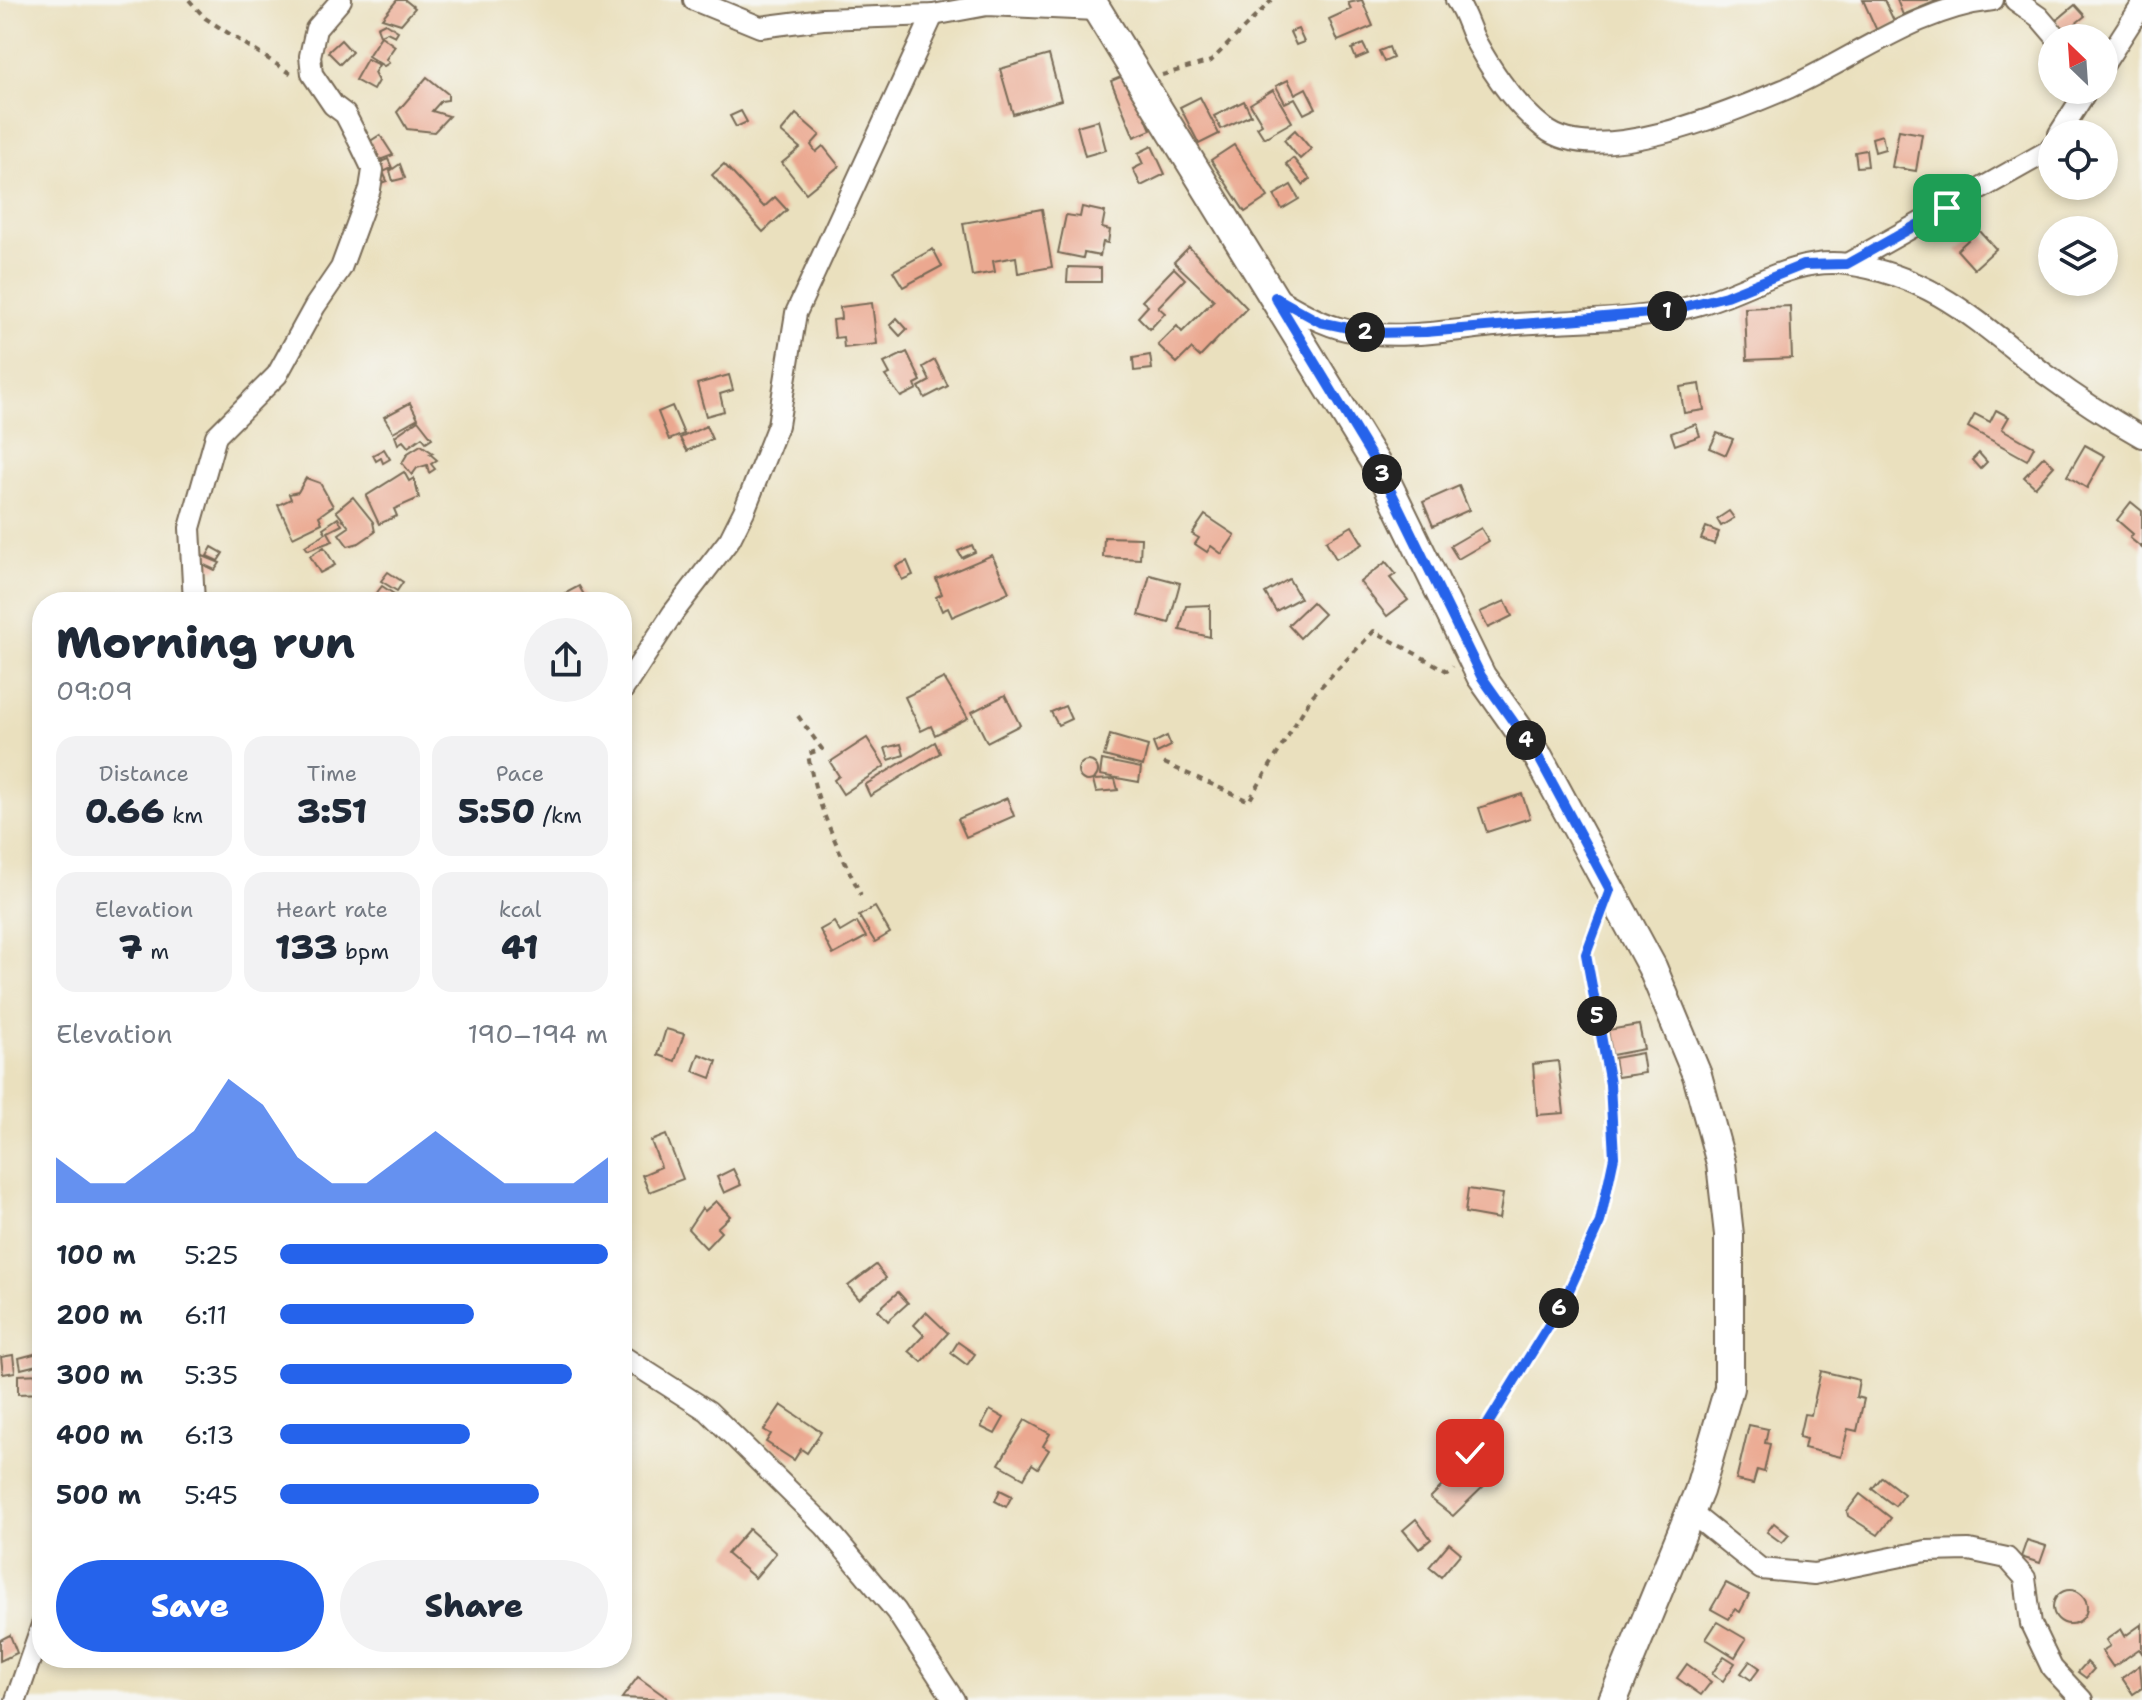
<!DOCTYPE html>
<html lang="en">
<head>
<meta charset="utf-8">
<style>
  body { margin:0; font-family:"Shantell Sans",sans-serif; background:#f2f2f3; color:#1f2937; height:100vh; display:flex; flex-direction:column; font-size:30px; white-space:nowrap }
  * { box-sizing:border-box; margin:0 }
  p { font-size:26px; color:#747a83 }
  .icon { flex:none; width:44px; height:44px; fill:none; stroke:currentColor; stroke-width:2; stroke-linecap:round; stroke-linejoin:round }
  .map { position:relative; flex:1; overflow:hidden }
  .side { position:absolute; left:32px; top:592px; width:600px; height:1076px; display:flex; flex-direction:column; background:#fff; border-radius:32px; box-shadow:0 4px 12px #0003 }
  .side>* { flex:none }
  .needle { width:52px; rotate:335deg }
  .buttons { position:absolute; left:2038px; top:24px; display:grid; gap:16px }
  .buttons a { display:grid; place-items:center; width:80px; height:80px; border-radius:50%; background:#fff; box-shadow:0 4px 12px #0003; font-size:40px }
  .pin { position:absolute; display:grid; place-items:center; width:68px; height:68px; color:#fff; margin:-34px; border-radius:16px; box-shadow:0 4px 12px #0006 }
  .km { position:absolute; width:40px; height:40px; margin:-20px; border-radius:50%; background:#222; color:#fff; font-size:22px; line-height:40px; text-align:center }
  .round { display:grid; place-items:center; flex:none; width:84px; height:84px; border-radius:42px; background:#f2f2f3 }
  .summary { display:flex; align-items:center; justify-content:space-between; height:136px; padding:0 24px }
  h1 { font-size:44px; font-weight:800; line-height:60px }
  .stats { display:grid; grid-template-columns:repeat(3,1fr); gap:12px; height:136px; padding:8px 24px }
  .stats div { display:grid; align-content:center; border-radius:20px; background:#f2f2f3; text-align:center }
  .stats b { font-size:34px; font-weight:800 }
  .stats small { font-size:22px; font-weight:400 }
  .stats p { font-size:22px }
  .chart { height:224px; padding:16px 24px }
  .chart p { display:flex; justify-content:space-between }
  .chart svg { width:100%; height:144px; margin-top:8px; fill:#2563eb; opacity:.7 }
  .button { display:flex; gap:16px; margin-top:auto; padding:16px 24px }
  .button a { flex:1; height:92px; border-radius:48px; background:#2563eb; color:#fff; font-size:32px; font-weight:800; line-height:92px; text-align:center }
  .button a+a { background:#f2f2f3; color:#1f2937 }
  ul { padding:0 24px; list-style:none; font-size:26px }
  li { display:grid; grid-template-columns:128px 96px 1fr; align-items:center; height:60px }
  li i { height:20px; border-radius:10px; background:#2563eb }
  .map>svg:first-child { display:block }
</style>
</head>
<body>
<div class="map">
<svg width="2142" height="1700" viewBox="0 0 2142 1700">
  <rect width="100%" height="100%" fill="#f6f6f2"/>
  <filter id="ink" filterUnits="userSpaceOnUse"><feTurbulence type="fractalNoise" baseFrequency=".0125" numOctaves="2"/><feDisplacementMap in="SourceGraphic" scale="16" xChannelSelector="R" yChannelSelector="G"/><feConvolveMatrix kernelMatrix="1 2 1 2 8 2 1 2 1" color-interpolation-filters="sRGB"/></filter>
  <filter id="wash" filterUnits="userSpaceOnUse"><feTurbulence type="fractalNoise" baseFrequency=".006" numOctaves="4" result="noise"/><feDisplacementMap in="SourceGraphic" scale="32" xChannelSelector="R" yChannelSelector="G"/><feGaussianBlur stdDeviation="1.8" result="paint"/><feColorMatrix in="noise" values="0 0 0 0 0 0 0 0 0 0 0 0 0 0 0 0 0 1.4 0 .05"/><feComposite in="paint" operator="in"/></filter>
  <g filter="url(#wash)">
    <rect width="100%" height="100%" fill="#eae0be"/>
    <g id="blocks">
      <g fill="#eba890">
        <polygon points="397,0 405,0 415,8 401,24 382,18"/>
        <polygon points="1362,0 1373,26 1338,41 1329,19 1351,9 1348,3"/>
        <polygon points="1863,0 1884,0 1895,23 1877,31"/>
        <polygon points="1897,0 1939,0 1903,15"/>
        <polygon points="2075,5 2085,16 2065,32 2056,21"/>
        <polygon points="385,23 398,31 395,36 387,32 380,35 377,27"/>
        <polygon points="1298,29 1304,42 1296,45 1290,32"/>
        <polygon points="381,36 395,46 386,59 389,63 384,66 368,56"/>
        <polygon points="341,40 352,52 340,64 328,52"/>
        <polygon points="1363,44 1368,54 1356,59 1352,49"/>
        <polygon points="1389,47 1393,58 1384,62 1379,51"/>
        <polygon points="1049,55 1061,100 1013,114 1000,69"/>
        <polygon points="367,59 379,65 374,73 378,81 373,90 355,80"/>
        <polygon points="1128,74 1151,130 1134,137 1111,81"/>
        <polygon points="427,77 448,94 448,100 441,101 432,111 449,116 434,132 407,129 397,112"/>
        <polygon points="1288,80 1295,94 1306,88 1316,108 1304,114 1295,98 1285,103 1276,86"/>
        <polygon points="1273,90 1292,122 1264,138 1257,127 1262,124 1250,104"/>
        <polygon points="1200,97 1219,134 1199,144 1180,107"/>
        <polygon points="1244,101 1251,115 1221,129 1214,116"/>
        <polygon points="741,111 747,122 736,127 730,116"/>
        <polygon points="796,114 820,135 811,145 816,152 823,146 839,166 806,193 782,163 800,148 781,132"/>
        <polygon points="1098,120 1106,150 1085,156 1077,126"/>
        <polygon points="1295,130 1311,149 1300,159 1284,140"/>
        <polygon points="1899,130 1922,134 1916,171 1892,167"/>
        <polygon points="380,135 393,155 377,161 369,142"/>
        <polygon points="1882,135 1885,149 1875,152 1872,138"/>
        <polygon points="1234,145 1268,197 1245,212 1211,160"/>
        <polygon points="1152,146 1165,174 1141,186 1133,169 1143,164 1138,153"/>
        <polygon points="1866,150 1868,166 1857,167 1855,152"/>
        <polygon points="1293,158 1310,179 1303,185 1286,164"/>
        <polygon points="388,159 392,168 383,172 387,181 378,184 378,163"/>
        <polygon points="400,164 405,178 393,181 390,171"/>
        <polygon points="724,164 764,207 775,197 787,210 763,232 712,175"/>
        <polygon points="1291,185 1299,199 1282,209 1274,195"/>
        <polygon points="1082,207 1105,212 1102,228 1110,230 1108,243 1103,242 1100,256 1084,253 1083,258 1058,253 1066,215 1080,217"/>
        <polygon points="1042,209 1052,267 1018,273 1016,257 993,261 995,272 972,276 963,223"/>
        <polygon points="1979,230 1996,249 1974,269 1957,250"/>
        <polygon points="1189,247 1247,308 1200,357 1191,349 1177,363 1158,345 1177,326 1182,332 1214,300 1174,262"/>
        <polygon points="933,249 942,266 903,287 893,271"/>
        <polygon points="1068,267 1101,268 1101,282 1067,282"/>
        <polygon points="1174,268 1185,279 1158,307 1165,313 1150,329 1138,317 1148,306 1142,301"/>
        <polygon points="872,303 877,344 844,348 843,337 835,338 833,320 841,319 840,307"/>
        <polygon points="1790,306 1792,358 1747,360 1745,308"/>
        <polygon points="897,318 907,329 900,336 890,325"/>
        <polygon points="907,352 921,381 915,384 917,389 901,397 885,376 890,374 884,363"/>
        <polygon points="1150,355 1152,369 1134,371 1133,358"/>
        <polygon points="935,360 948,386 925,398 919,387 930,381 923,367"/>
        <polygon points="729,375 733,390 720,394 724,411 706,416 697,384"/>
        <polygon points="1700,384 1704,410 1684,413 1680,387"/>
        <polygon points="410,403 418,418 393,432 384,417"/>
        <polygon points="672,406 684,434 669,440 658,412"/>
        <polygon points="1996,410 2009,417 2002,429 2034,447 2027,460 1968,427 1975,414 1990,422"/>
        <polygon points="418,420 432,438 426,442 422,437 408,447 403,441 398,444 395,436"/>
        <polygon points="1696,424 1700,436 1675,445 1671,433"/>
        <polygon points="706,426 712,439 687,451 680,438"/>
        <polygon points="1717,433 1733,439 1726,455 1710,448"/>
        <polygon points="421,445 433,453 430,454 437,460 431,464 435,469 429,473 427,465 417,468 412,475 402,463 408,453"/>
        <polygon points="2085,445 2105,456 2087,488 2067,476"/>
        <polygon points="384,449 390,459 383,463 381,458 376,461 373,455"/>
        <polygon points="1979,453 1987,462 1980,469 1972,460"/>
        <polygon points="2044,456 2054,466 2035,487 2024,477"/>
        <polygon points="404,472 409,481 414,478 419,498 394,509 397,516 379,524 366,496"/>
        <polygon points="306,478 320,483 333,506 319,516 322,523 293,537 278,505 291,499 289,494 298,492"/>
        <polygon points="1459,486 1469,510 1433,526 1423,502"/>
        <polygon points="353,497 373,522 375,532 359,543 348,546 339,534 349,527 336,511"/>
        <polygon points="2131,502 2142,511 2142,548 2130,538 2133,534 2117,520"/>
        <polygon points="1729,511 1734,518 1721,526 1717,519"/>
        <polygon points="1205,515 1235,535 1222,554 1211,546 1207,552 1195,544 1199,538 1192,534"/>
        <polygon points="338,518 342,525 328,532 333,541 308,550 305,546 326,533 323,528"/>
        <polygon points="1352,526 1363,544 1336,559 1326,541"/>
        <polygon points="1706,527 1719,532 1714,544 1701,539"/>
        <polygon points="1481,528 1489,541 1458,559 1450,546"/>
        <polygon points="1104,537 1141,538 1140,559 1103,557"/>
        <polygon points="972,545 975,552 962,558 958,551"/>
        <polygon points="212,547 223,553 218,561 207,556"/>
        <polygon points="324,547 335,565 320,573 310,556"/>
        <polygon points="992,555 1009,592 952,617 948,608 942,611 936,597 942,594 936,579"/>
        <polygon points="203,556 220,563 215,570 200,563"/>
        <polygon points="907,561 913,575 902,580 896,566"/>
        <polygon points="1386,562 1396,574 1390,578 1408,600 1387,616 1360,582"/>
        <polygon points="388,572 403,582 397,591 381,581"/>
        <polygon points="1150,575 1180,583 1169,623 1139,615"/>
        <polygon points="1289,579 1300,598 1276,611 1265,593"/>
        <polygon points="382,586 406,602 384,602 375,595"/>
        <polygon points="579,586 588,602 549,602"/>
        <polygon points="1505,601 1512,616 1488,628 1480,612"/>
        <polygon points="1312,602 1324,614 1300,638 1288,625"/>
        <polygon points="1210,605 1210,637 1180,630 1186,606"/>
        <polygon points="944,678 968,718 935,735 931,726 921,731 905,697"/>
        <polygon points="1005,695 1020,725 987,742 972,712"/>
        <polygon points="1065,706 1071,719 1058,725 1051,712"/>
        <polygon points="1110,735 1148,746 1143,766 1104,756"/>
        <polygon points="1167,736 1171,746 1157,753 1153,743"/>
        <polygon points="867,738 885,766 843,794 834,780 839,776 830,762"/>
        <polygon points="935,742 940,753 870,796 865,785"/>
        <polygon points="901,744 904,755 889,760 885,748"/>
        <polygon points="1102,760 1141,768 1139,782 1100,775"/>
        <circle cx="1088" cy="771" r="10"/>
        <polygon points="1115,779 1118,790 1096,792 1093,780"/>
        <polygon points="1522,794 1530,818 1487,832 1479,808"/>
        <polygon points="1007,798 1014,816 966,837 958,819"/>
        <polygon points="875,907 890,933 875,942 859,916"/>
        <polygon points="834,922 840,932 857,922 866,937 833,955 820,930"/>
        <polygon points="1639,1025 1644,1049 1612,1055 1608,1030"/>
        <polygon points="666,1029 684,1034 675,1061 658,1055"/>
        <polygon points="1642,1053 1645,1073 1617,1077 1614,1058"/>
        <polygon points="699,1054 717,1061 711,1078 693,1071"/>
        <polygon points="1558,1061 1564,1113 1537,1115 1533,1064"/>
        <polygon points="666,1135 683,1179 649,1192 642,1175 661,1167 651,1141"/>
        <polygon points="733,1169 741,1185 724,1193 717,1177"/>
        <polygon points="1468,1189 1503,1194 1499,1219 1465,1213"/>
        <polygon points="716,1201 730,1216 717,1228 721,1232 706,1248 688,1229 702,1208 705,1211"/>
        <polygon points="876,1265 886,1278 859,1299 848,1286"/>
        <polygon points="898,1292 908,1303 888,1321 878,1310"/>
        <polygon points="926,1312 948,1333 922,1362 909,1351 924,1335 914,1325"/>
        <polygon points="958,1342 975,1354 967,1365 951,1353"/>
        <polygon points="38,1353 41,1364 21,1369 19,1358"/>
        <polygon points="13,1355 15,1372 3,1374 1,1357"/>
        <polygon points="1821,1371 1859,1380 1856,1397 1864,1399 1857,1431 1848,1429 1841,1457 1804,1448 1806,1439 1799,1437 1804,1414 1811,1415"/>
        <polygon points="42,1374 42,1393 18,1394 18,1375"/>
        <polygon points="781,1405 821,1432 807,1453 801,1449 794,1460 766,1442 771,1434 764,1430"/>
        <polygon points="990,1410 1004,1418 995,1434 981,1427"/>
        <polygon points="1025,1420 1050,1434 1043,1446 1049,1450 1038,1468 1032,1464 1024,1478 999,1464"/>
        <polygon points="1749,1425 1768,1429 1765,1443 1770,1444 1764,1472 1757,1470 1753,1484 1736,1480"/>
        <polygon points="1473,1467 1488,1482 1453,1516 1430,1498 1450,1478 1456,1484"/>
        <polygon points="1882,1477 1904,1494 1895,1506 1872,1489"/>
        <polygon points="1000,1490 1012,1496 1006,1507 995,1501"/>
        <polygon points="1860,1494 1891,1518 1878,1535 1848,1516 1847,1511"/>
        <polygon points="1416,1519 1431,1539 1419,1549 1403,1530"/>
        <polygon points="1774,1523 1789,1535 1782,1543 1767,1532"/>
        <polygon points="749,1529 776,1553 755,1578 727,1554"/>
        <polygon points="2027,1540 2046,1546 2040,1563 2021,1557"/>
        <polygon points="1449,1543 1461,1553 1441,1577 1429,1567"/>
        <polygon points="1726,1583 1749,1595 1740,1612 1735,1609 1729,1619 1711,1609"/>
        <circle cx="2070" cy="1607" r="17"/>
        <polygon points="1717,1622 1746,1639 1735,1657 1706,1639"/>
        <polygon points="2142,1624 2142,1653 2139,1649 2113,1667 2102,1651 2110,1646 2106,1640 2121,1629 2125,1636"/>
        <polygon points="10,1635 17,1653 0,1661 0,1640"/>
        <polygon points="1724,1656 1735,1663 1723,1681 1712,1674"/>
        <polygon points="1750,1661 1760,1668 1751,1680 1741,1673"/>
        <polygon points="2087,1662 2094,1669 2086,1678 2078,1672"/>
        <polygon points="1687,1664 1711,1682 1701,1695 1677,1678"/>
        <polygon points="2140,1665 2142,1688 2133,1694 2122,1678"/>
        <polygon points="638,1677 670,1700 622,1698"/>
      </g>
    </g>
  </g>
  <g filter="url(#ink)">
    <use href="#blocks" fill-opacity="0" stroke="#786a56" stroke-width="2"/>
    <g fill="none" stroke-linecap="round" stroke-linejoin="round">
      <defs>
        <g id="street">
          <polyline points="694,0 760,27 823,19 933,15 987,5 1096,10"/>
          <path d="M1456 0C1466 13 1469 30 1477 44 1494 75 1516 106 1544 128 1597 170 1733 111 1788 88 1855 58 1918 8 1993 0"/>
          <polyline points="2015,0 2039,17 2057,38"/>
          <polyline points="2104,64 2142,5"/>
          <polyline points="2059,134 2087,90"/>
          <polyline points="1847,264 2048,151 2052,146"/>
          <path d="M1275 297C1298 310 1320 324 1346 330 1401 342 1461 328 1516 324 1575 320 1639 322 1697 305 1748 291 1792 257 1847 264 1934 276 1980 324 2045 374 2076 397 2108 418 2142 437"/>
          <polyline points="194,602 190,528 216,436 277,375 315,306 341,268 370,189 373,170 360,143 345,114 333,105 312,74 310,56 316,29 341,0"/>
          <polyline points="622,691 673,613 730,539 744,511 778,425 796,313 933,15"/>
          <polyline points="622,1356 708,1411 825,1526 896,1611 954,1700"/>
          <polyline points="1690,1512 1761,1569 1814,1574 1926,1551 1969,1550 2007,1558 2025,1578 2031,1624 2052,1668 2082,1700"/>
          <polyline points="16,1700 42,1625"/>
        </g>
        <polyline id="secondary" points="1091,0 1384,477 1481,676 1539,758 1652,967 1697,1075 1721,1163 1729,1235 1729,1388 1699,1491 1613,1700"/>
      </defs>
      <use href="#street" stroke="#786a56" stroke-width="24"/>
      <use href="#secondary" stroke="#786a56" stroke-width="32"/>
      <g stroke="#786a56" stroke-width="4" stroke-dasharray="6 6" stroke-linecap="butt">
        <polyline points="189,0 205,18 293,75"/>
        <polyline points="1162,75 1211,61 1272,0"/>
        <path d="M798 716 822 749 808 754C816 806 838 848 861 895"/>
        <polyline points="1164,763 1249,801 1312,696 1374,631 1447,671 1453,666"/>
        <polyline points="1470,1453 1566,1297 1600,1222 1614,1157 1610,1084 1586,954 1599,919"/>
      </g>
      <use href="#street" stroke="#fff" stroke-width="20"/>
      <use href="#secondary" stroke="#fff" stroke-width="28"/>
    </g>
  </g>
  <g fill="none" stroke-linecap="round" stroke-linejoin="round" filter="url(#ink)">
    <defs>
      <polyline id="route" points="1470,1453 1566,1297 1600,1222 1614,1157 1610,1084 1586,954 1610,890 1539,758 1481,676 1384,477 1275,297 1320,322 1372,333 1426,332 1663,312 1726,296 1803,265 1847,264 1947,208"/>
    </defs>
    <use href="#route" stroke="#fff" stroke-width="16"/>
    <use href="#route" stroke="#2563eb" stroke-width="10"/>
  </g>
</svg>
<div class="buttons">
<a><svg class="needle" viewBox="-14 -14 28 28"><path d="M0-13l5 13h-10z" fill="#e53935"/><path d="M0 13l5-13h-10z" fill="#747a83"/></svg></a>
<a><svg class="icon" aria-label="locate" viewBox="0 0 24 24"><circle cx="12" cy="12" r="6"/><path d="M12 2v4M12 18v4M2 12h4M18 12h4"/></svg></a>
<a><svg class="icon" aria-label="layers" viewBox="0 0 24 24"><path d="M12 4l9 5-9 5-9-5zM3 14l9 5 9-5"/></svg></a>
</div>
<div class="pin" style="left:1947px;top:208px;background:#1e9e55"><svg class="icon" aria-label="arrive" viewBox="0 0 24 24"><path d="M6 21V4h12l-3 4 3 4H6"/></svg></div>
<div class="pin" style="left:1470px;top:1453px;background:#d93025"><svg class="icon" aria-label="check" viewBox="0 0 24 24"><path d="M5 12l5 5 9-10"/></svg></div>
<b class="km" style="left:1667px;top:311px">1</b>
<b class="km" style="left:1365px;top:332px">2</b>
<b class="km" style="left:1382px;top:474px">3</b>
<b class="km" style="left:1526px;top:740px">4</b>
<b class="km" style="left:1597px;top:1016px">5</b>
<b class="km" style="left:1559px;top:1308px">6</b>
<section class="side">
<div class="summary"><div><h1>Morning run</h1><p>09:09</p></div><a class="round"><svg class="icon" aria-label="share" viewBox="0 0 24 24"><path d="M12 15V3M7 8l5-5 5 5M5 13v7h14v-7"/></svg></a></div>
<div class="stats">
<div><p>Distance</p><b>0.66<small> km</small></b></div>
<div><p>Time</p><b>3:51</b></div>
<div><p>Pace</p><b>5:50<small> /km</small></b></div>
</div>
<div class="stats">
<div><p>Elevation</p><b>7<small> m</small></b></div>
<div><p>Heart rate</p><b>133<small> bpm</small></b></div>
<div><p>kcal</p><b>41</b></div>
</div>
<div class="chart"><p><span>Elevation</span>190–194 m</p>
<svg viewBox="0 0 160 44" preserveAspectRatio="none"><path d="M0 44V30L10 38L20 38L30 30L40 22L50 6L60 14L70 30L80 38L90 38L100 30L110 22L120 30L130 38L140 38L150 38L160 30V44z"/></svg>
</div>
<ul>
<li><b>100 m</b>5:25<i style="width:100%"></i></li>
<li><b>200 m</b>6:11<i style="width:59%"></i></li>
<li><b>300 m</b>5:35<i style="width:89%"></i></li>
<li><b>400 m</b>6:13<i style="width:58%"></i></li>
<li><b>500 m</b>5:45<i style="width:79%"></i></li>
</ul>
<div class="button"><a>Save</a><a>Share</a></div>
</section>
</div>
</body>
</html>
